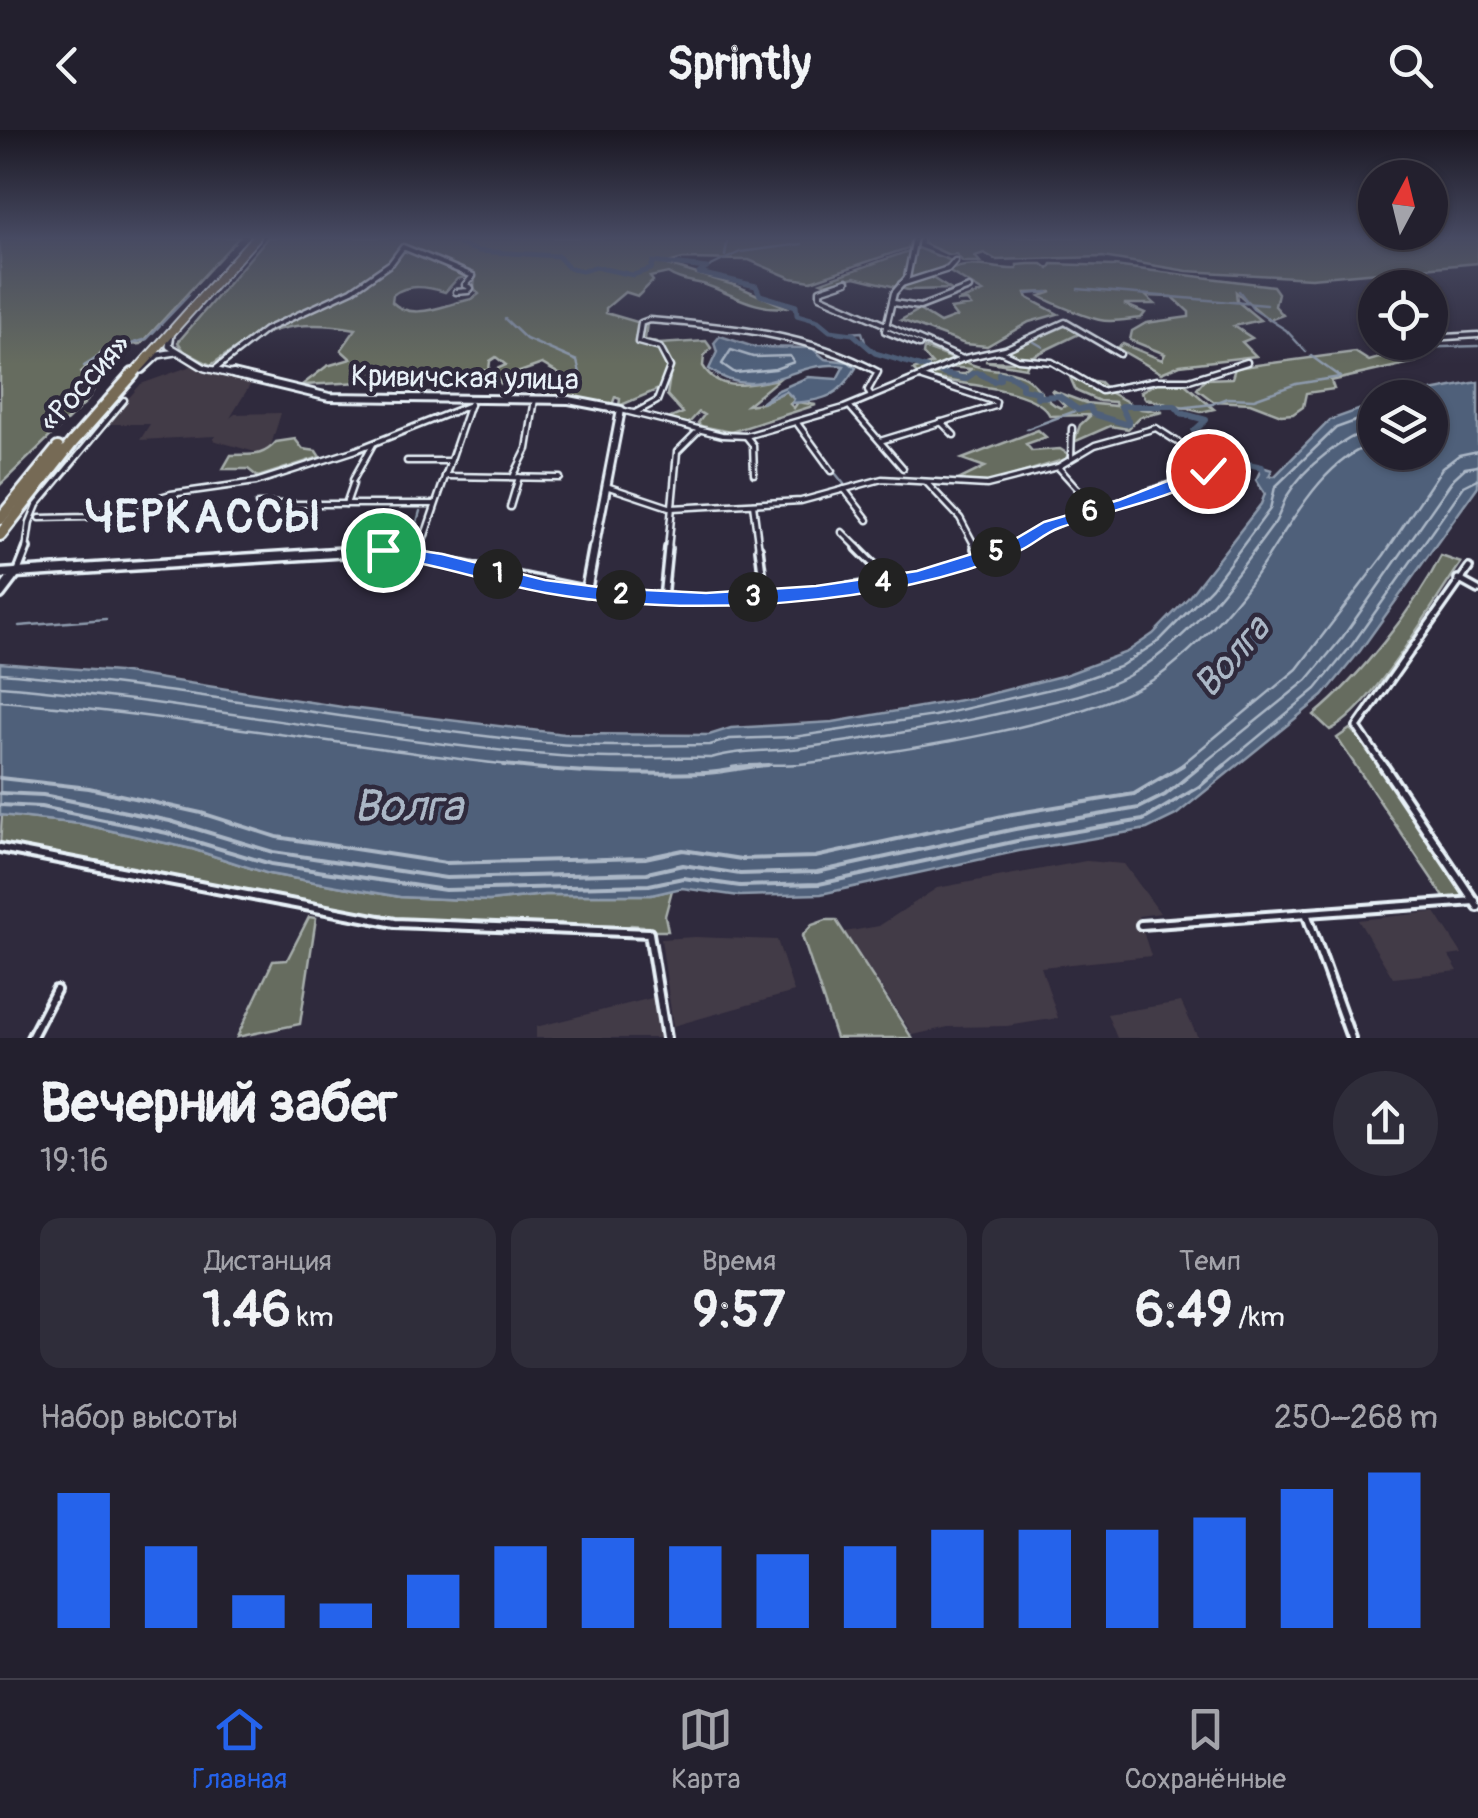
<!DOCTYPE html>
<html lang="ru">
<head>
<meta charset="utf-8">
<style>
  body { margin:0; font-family:Pangolin,sans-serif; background:#2f2d3a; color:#f1f3f6; height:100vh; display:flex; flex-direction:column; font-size:38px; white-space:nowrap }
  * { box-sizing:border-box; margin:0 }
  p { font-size:32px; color:#a3a3aa }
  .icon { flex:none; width:55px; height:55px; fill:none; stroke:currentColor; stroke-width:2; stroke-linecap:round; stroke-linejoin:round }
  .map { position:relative; height:908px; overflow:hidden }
  .drawer { display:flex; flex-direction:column; background:#23202e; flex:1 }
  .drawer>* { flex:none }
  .needle { width:65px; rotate:7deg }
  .buttons { position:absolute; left:1358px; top:30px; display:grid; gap:20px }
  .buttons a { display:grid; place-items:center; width:90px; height:90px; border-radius:50%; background:#23202e; box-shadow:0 2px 8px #0004,0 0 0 2px #403e4a; font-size:50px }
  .pin { position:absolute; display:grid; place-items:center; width:85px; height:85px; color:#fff; margin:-42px; border:5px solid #fff; border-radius:50%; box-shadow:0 2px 10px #0007 }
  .km { position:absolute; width:50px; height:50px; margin:-25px; border-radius:50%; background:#222; color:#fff; font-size:28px; line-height:50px; text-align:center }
  .round { display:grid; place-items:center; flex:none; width:105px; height:105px; border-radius:52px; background:#2f2d3a }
  .overview { display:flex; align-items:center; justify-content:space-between; height:170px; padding:0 40px }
  h1 { font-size:55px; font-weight:800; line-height:75px }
  .figures { display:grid; grid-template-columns:repeat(3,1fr); gap:15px; height:170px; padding:10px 40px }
  .figures div { display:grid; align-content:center; border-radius:20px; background:#2f2d3a; text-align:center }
  .figures b { font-size:50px; font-weight:800 }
  .figures small { font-size:28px; font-weight:400 }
  .figures p { font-size:28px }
  .chart { height:280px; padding:20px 40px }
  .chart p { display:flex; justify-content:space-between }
  .chart svg { width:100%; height:180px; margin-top:10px; stroke:#2563eb; stroke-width:6 }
  header { display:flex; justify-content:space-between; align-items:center; height:130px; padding:0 40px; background:#23202e; font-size:45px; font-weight:800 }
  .tabs { display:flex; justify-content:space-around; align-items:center; height:140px; border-top:2px solid #403e4a; background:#23202e; font-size:28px; color:#a3a3aa }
  .tabs a { display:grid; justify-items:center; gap:5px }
  .tabs .active { color:#2563eb }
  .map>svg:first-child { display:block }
</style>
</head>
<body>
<header><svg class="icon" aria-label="back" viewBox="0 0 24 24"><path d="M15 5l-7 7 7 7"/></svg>Sprintly<svg class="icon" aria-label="search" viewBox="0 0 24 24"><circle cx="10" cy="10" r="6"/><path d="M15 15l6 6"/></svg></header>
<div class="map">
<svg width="1478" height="908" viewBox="0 0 1478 908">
  <rect width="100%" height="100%" fill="#2f2a3d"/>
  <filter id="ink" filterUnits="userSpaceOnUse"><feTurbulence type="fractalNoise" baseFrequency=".01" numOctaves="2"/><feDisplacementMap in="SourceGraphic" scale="20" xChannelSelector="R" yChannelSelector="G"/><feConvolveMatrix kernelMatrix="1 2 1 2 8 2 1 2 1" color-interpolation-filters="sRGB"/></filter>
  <g filter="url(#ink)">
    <g fill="#433b47">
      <polygon points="194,235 238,250 253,250 230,288 235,284 281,283 271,315 262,324 213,310 215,306 140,310 150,294 106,294 141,254"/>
      <polygon points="1086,731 1124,734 1160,783 1138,786 1151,826 1041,837 1058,888 1007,896 948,897 913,905 845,802 879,796 937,758"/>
      <polygon points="1435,782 1462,824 1449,826 1458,841 1393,848 1358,790"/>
      <polygon points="695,807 777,810 794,862 673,896 661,809"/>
      <polygon points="656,867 661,908 536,908 536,897"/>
      <polygon points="1181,872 1198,908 1117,908 1107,884"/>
    </g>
    <g fill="#666c5f" stroke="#a7aeac" stroke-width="2.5" fill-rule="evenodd">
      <polygon points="0,107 239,107 141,214 109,216 81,242 86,256 94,259 87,271 0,355"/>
      <path d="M268 107H912L908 118 811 151 791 148 749 130 683 129 664 134 737 156 786 177C757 181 732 164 706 155 692 151 679 151 668 143L650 147 653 151 638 166 625 162 606 178V183L637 192 684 190 680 195 647 193 645 209 659 214 706 211 711 218 704 226 703 236C721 265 751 253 779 249L747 275 762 273 786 261 795 270 790 274 794 278 798 272 816 275 731 302 701 296 698 293 704 285 699 282 688 294 668 289 683 283 667 265 670 246 666 245 659 259 619 276 620 269 615 267 612 275 534 266 549 264 552 253 564 247 542 234 517 243 514 252 501 254 492 241 506 235 496 227 490 231 489 240 468 241 469 247 449 252 423 249 302 255 327 236 351 229 341 220 356 199C294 188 261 199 211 235L184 221 178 212ZM469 146 475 147 474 158 479 164 472 169C447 173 413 193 392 172L393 165C408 153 428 157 445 162L457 149Z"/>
      <polygon points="924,107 1478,107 1478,133 1311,148 1187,141 1103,127 996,130 984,123 975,126 980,132 963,132 956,124 949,125 923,113"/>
      <polygon points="917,118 952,131 929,146 950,159 908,160 855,147 826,154 821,152"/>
      <path d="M1029 134H1042L1049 139 1052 134 1114 136 1273 156 1278 163 1275 176 1283 185 1269 190 1236 162 1237 171 1260 190 1234 196 1252 208 1242 212 1256 226 1180 235 1161 243 1117 218 1123 214 1162 230 1165 224 1130 210 1132 201 1146 193 1189 187V182L1173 167 1146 166 1155 174H1124L1145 183 1141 188C1129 189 1112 193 1100 190 1089 188 1051 173 1040 166L1052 162 1026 163 1028 168 1058 184 1029 192 987 216 965 214 901 190 919 180 940 193 956 187 950 179 971 176 967 171 956 172 983 162 948 141C971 129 994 140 1017 139V135Z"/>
      <polygon points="1067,195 1083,202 1029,228 1026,238 985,231 1013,232 1016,226 1009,221 1011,219"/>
      <polygon points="1396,217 1415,232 1331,251 1334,259 1306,263 1303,277 1293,284 1281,285 1250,273 1213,271 1197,259 1205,249 1232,248 1235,238 1355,222 1369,231 1393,224 1392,219"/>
      <path d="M924 218 956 230 932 240 936 244H965L971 239 948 237 963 230C982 243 1006 236 1025 247 1039 255 1044 272 1061 278L1065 276 1051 260 1086 273 1116 276 1115 272 1099 271 1076 261 1070 247 1100 252 1111 263 1141 279 1163 282 1140 287 1128 299 1110 296 1074 312 1080 295 1091 285 1050 286C1036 255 950 255 918 245L913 240 932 234 923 224Z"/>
      <polygon points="1158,252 1185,254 1214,279 1201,282 1146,269 1141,262"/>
      <polygon points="1038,300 1046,307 1026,314 1032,321 1060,319 1068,324 1066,329 989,353 956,351 985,337 962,329"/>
      <path d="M295 309 303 319 316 321 320 327 258 347 248 339H223L231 325C251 324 262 328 276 312Z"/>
      <path d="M1441 426 1461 433C1432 474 1372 580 1330 600L1314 585C1361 546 1413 480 1441 426Z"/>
      <polygon points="1350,599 1379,629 1474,771 1448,773 1337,608"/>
      <polygon points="2,685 81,694 192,719 269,744 400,767 489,771 544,765 651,765 672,760 665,786 668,801 647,801 643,796 631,795 625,800 564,798 561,793 539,794 536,798 525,794 497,796 382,789 383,784 358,785 297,775 293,768 278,765 271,770 251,762 135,743 134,737 0,715"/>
      <polygon points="309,787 316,788 300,894 237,907 273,831 287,830"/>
      <polygon points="826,790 836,790 912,908 836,908 802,806 812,795"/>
    </g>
    <g fill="#50607a" stroke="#8d9aac" stroke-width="2.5">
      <path d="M720 206 754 217 812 218 825 229 849 232 856 238C840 266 824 271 792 273L794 269 786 261 761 273 776 261 808 247 837 249 844 236C796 227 759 276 709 239L717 222 714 213Z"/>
      <polygon points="1478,252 1478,356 1360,521 1323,566 1176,685 1147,699 1019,721 821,764 739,766 682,758 651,765 544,765 489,771 400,767 269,744 192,719 81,694 0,685 0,533 118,542 342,577 564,604 709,605 731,598 833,592 978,567 1065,545 1127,522 1153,504 1188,468 1261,374 1265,364 1256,350 1262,337 1272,340 1269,346 1275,346 1330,290 1375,274 1375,322 1430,322 1430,268 1399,267"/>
    </g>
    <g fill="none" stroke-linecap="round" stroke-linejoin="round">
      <g stroke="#abb7c6" stroke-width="2.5">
        <polygon points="731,220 753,227 790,226 794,232 775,239 735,243 722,234"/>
        <path d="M0 543C187 557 371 596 558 614 608 618 660 615 710 615L730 609 794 607 934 586 1068 555 1119 537 1159 511 1212 457 1270 379 1275 357 1336 298 1375 284"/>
        <path d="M0 556C187 571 371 611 559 626 609 630 661 627 711 628 741 619 770 622 801 618 875 608 947 596 1019 579 1055 571 1095 564 1128 546 1191 510 1232 451 1274 394 1280 385 1282 375 1287 366 1306 334 1342 309 1375 297"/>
        <path d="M0 571C176 585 350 617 525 637"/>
        <path d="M732 637C754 633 778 636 800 634 889 623 1100 594 1167 540 1198 515 1227 484 1251 452 1285 406 1318 331 1375 313"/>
        <polyline points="1179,637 1297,539 1384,425 1442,338 1459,325 1478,321"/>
        <polyline points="1199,637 1307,550 1342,508 1454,348 1465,338 1478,336"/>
        <polyline points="1222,637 1316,559 1352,515 1464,356 1478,349"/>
      </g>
      <g stroke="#abb7c6" stroke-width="4">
        <path d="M504 635C571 643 639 645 706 643 727 642 747 636 768 635"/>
        <polyline points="0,648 89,658 201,683 277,707 446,733 645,728 683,720 741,729 815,727 1012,684 1134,664 1183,635"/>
        <polyline points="0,663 43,665 170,691 273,722 446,748 647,743 683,735 740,744 817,742 1015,699 1139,678 1165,665 1202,635"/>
        <polyline points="0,675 41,677 167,703 271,734 445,760 649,755 683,748 740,756 819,754 1017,711 1143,690 1199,657 1225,635"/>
      </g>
      <g stroke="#8d9aac" stroke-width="2.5">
        <polyline points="725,126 727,113"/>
        <polyline points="707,138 740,122 802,114"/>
        <polyline points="1078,159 1267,175"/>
        <polyline points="1239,161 1253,179 1286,200 1306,222"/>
        <polyline points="1027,164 1048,162"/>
        <polyline points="505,189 526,209 577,231 580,243"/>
        <polyline points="833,202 845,203"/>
        <polyline points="848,203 862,202 865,212"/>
        <polyline points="1020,215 1031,210 1043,217"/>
        <polyline points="1410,218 1478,216"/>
        <polyline points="84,236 106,222 147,209 189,165"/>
        <polyline points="1214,273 1227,268 1254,269 1296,254 1340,247 1311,226"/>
        <polyline points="1179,278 1213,274"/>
        <polyline points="1027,299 1078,280"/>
        <polyline points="836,344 844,354"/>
        <polyline points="415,421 422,405 417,392 420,381"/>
        <polyline points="352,426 390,424"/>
        <polyline points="19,496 106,489"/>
      </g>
      <g stroke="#50607a" stroke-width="5">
        <polyline points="440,107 478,121 558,126 569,138 582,141 595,137 633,145 651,139 653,132 707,138 699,143 756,156 760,165 796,176 797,185 818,191 830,201 853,204 875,223 956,247"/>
        <polyline points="968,247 976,242 986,247"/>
        <polyline points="1000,247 999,243 1014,247"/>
      </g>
      <g stroke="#50607a" stroke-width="6">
        <polyline points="944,244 965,249 972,244"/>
        <polyline points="981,244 994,251 1000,249 999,244"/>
        <polyline points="1008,244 1022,253 1022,259 1038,262 1037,267 1059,266 1078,280 1089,277 1093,284 1125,294 1129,293 1121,276 1175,276 1181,283 1206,290 1194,301 1203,313 1221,321 1214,328 1243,342 1244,333 1262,337 1264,345"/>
      </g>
      <defs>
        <g id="minor-far2">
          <polyline points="915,107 907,148 894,163 885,201 919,215"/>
          <polyline points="847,151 820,160 820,166 963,229"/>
          <polyline points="901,154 948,139 955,131"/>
          <polyline points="894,173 920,177 969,158"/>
          <polyline points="1430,208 1478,205"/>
          <polyline points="1379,216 1394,212"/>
          <polyline points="1000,221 1018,229 1052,232 1101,261 1157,250 1189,250 1247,232"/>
          <polyline points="214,240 265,200 352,160 391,133 403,117 473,146 465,155 471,158 468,161 456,162"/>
          <polyline points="922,248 996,272 995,276"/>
          <polyline points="850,277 903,338"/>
          <polyline points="621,280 722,305 746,306 844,278 965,228 1005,219 1065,192 1120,224"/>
          <path d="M635 283 657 271 670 237 660 218 638 212 641 193 649 190C726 196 809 204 878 242L868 260 871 267"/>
          <polyline points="941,292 954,305"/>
          <polyline points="797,293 832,341"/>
          <polyline points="746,306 753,315 754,344"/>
          <polyline points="880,311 995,276"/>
          <polyline points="1071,328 1072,298"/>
          <polyline points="407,331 449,331"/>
          <polyline points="1058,337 1096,379"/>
          <polyline points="514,345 527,319 535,269"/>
          <polyline points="445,346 560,348"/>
          <polyline points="353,350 373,314"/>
          <polyline points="926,352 960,388 977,420"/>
          <polyline points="606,356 672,378 801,371 882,349 987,355 1058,337 1095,315 1156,298 1187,318"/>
          <polyline points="844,359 868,390"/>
          <polyline points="258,374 435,374"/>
          <polyline points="346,374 353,354"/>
          <polyline points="753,374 759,420"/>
          <polyline points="510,377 519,347"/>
          <polyline points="40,388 88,387 171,364 256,352 356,320 470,275"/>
          <polyline points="842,402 860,420"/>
          <polyline points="26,420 30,392 37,375 124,270"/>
          <polyline points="420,420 470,274"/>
          <polyline points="668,420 677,322 699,300"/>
          <polyline points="1001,420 1050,396 1208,341"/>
        </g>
        <g id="minor-far1">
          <polyline points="759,418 765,466"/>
          <polyline points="857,418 877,438 878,454"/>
          <polyline points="975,418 981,426"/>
          <polyline points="418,425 420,418"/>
          <polyline points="18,441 27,418"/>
          <polyline points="1458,449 1478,460"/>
          <polyline points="586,461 706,470 816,462 917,447 1009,418"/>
          <polyline points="663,469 668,418"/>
          <polyline points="1384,637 1357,597 1469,438"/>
        </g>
        <g id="minor">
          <polyline points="1383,635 1478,777"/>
          <polyline points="0,718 395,793 649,803 666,908"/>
          <polyline points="1306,783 1351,908"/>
          <polyline points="1141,795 1475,771"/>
          <polyline points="31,908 56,860"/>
        </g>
        <g id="tertiary-far2">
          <polyline points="171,205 169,216 205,238 243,247"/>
          <polyline points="142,240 158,225 176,222"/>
        </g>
        <g id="tertiary-far1">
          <polyline points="233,244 329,267 569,270 621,280 594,420"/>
          <polyline points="377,420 386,420"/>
        </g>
        <g id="tertiary">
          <polyline points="0,444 383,420 586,461 594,418"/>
          <polyline points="0,464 16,443"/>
        </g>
        <polyline id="trunk-far1" points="131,247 256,107"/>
        <g id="trunk">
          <polyline points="0,389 58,318"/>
          <polyline points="0,405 72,313 133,244"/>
        </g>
      </defs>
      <use href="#minor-far2" stroke="#e8f1f8" stroke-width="9"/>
      <use href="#minor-far1" stroke="#e8f1f8" stroke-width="12"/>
      <use href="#minor" stroke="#e8f1f8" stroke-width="14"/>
      <use href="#tertiary-far2" stroke="#e8f1f8" stroke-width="10"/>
      <use href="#tertiary-far1" stroke="#e8f1f8" stroke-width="12"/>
      <use href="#tertiary" stroke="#e8f1f8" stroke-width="15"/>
      <use href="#trunk-far1" stroke="#e8f1f8" stroke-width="12"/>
      <use href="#trunk" stroke="#e8f1f8" stroke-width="16"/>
      <use href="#minor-far2" stroke="#2f2a3d" stroke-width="4"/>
      <use href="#minor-far1" stroke="#2f2a3d" stroke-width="5"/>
      <use href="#minor" stroke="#2f2a3d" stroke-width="6"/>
      <use href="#tertiary-far2" stroke="#2f2a3d" stroke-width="5"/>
      <use href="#tertiary-far1" stroke="#2f2a3d" stroke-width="6"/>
      <use href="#tertiary" stroke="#2f2a3d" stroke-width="8"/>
      <use href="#trunk-far1" stroke="#766a55" stroke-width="8"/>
      <use href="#trunk" stroke="#766a55" stroke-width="10"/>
    </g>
  </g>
  <linearGradient id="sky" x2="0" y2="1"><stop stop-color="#1a1722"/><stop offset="0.46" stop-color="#474a62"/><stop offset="1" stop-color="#474a62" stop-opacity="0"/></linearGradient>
  <rect width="1478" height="234" fill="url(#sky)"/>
  <path fill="#2563eb" stroke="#fff" stroke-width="2.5" d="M1203 337 1215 341C1184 366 1099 383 1059 398 1045 403 1033 415 1019 421 886 477 688 488 546 463 491 453 440 435 383 426L375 420 383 415 442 424 545 450 606 458 706 463 816 456 917 441 1010 412 1044 392 1119 370Z"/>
  <g text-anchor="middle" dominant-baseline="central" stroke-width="9" stroke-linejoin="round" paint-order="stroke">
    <g font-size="30" fill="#e8f1f8" stroke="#2f2a3d">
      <text transform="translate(465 248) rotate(1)">Кривичская улица</text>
      <text transform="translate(85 253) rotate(-48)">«Россия»</text>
    </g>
    <g font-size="38" font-style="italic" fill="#abb7c6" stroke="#2f2a3d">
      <text transform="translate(1232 527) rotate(-49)">Волга</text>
    </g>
    <g font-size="45" font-weight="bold" letter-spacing="2.5" fill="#e8f1f8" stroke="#2f2a3d">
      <text x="203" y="388">ЧЕРКАССЫ</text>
    </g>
    <g font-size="45" font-style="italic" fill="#abb7c6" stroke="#2f2a3d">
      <text x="408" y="677">Волга</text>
    </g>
  </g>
</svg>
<div class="buttons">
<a><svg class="needle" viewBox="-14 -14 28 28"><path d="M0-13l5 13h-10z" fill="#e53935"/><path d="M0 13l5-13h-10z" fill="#a3a3aa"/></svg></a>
<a><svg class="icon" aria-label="locate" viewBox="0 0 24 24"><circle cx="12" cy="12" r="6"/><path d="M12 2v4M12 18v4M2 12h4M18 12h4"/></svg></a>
<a><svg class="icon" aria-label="layers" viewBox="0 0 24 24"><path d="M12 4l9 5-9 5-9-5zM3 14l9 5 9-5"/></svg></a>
</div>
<div class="pin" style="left:383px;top:420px;background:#1e9e55"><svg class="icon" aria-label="arrive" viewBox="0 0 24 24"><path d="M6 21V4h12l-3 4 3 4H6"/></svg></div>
<div class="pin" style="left:1208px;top:341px;background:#d93025"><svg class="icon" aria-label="check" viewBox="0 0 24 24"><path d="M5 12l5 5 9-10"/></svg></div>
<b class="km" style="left:498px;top:444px">1</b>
<b class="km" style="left:621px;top:465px">2</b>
<b class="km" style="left:753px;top:467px">3</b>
<b class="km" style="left:883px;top:453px">4</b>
<b class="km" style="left:996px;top:422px">5</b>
<b class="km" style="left:1090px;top:382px">6</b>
</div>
<section class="drawer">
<div class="overview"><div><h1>Вечерний забег</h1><p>19:16</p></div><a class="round"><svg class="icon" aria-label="share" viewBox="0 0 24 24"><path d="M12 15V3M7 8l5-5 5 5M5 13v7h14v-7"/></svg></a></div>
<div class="figures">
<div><p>Дистанция</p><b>1.46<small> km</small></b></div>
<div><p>Время</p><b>9:57</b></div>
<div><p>Темп</p><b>6:49<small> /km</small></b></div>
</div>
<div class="chart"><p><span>Набор высоты</span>250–268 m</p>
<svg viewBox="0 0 160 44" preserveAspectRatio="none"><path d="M5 44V11M15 44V24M25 44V36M35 44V38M45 44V31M55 44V24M65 44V22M75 44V24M85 44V26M95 44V24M105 44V20M115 44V20M125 44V20M135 44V17M145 44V10M155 44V6"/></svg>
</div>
</section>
<nav class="tabs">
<a class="active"><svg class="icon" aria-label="home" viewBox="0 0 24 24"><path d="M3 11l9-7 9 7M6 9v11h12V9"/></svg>Главная</a>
<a><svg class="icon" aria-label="map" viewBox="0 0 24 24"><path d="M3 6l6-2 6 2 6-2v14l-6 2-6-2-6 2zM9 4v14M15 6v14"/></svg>Карта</a>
<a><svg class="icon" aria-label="saved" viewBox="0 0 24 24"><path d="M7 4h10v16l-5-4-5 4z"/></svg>Сохранённые</a>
</nav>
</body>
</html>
